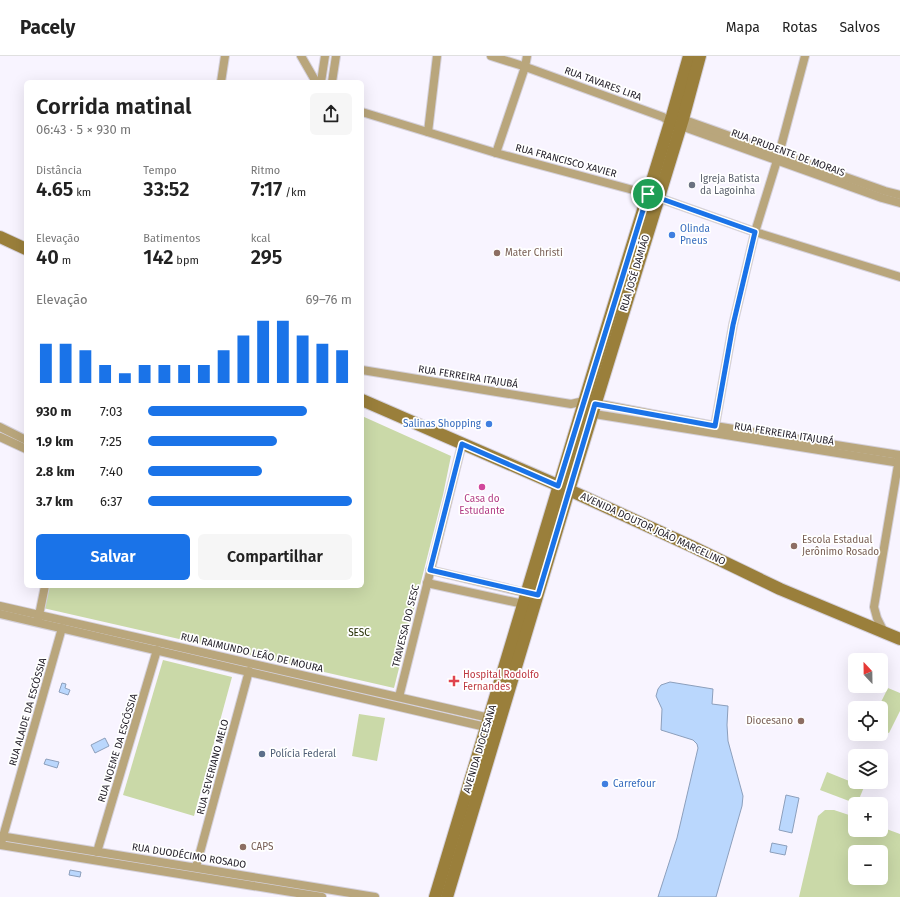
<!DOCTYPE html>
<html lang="pt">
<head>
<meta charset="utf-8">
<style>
  body { margin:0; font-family:"Fira Sans",sans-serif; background:#f6f6f6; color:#222; height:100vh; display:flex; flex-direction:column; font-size:15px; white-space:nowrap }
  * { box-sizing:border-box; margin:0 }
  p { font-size:13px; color:#767676 }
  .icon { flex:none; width:22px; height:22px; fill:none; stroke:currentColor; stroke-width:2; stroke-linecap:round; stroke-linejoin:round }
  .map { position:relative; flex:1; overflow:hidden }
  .details { position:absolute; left:24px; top:24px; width:340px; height:508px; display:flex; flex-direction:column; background:#fff; border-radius:6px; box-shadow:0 4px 16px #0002 }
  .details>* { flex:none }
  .needle { width:26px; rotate:338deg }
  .controls { position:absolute; left:848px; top:597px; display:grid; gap:8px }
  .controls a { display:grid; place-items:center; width:40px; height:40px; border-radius:6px; background:#fff; box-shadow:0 4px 16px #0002; font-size:20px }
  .pin { position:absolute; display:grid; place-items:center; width:34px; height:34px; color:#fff; margin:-17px; border:2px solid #fff; border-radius:50%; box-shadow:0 1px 4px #0007 }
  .round { display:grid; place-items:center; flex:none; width:42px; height:42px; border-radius:6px; background:#f6f6f6 }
  .overview { display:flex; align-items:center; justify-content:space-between; height:68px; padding:0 12px }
  h1 { font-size:22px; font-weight:600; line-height:30px }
  .figures { display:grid; grid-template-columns:repeat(3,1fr); gap:6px; height:68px; padding:4px 12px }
  .figures div { display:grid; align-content:center }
  .figures b { font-size:20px; font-weight:600 }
  .figures small { font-size:11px; font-weight:400 }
  .figures p { font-size:11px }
  .chart { height:112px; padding:8px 12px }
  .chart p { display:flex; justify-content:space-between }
  .chart svg { width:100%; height:72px; margin-top:4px; stroke:#1a73e8; stroke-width:6 }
  .primary-button { display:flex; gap:8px; margin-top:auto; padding:8px 12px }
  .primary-button a { flex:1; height:46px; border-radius:6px; background:#1a73e8; color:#fff; font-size:16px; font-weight:600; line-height:46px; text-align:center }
  .primary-button a+a { background:#f6f6f6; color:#222 }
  ul { padding:0 12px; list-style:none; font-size:13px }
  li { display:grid; grid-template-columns:64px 48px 1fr; align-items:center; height:30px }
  li i { height:10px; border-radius:5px; background:#1a73e8 }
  header { display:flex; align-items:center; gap:24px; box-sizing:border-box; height:56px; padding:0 20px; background:#fff; border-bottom:1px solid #e0e0e0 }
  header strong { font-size:19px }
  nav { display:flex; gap:22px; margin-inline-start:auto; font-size:14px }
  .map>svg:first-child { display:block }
</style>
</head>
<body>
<header>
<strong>Pacely</strong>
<nav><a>Mapa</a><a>Rotas</a><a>Salvos</a></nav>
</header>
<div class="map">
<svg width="900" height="841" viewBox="0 0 900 841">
  <rect width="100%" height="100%" fill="#f8f4ff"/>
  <g fill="#cad9a8" fill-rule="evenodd">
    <polygon points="362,360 451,400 443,439 394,632 43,552 49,530 362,530"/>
    <polygon points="163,604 232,621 194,760 123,739"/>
    <polygon points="888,632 900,637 900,655 889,677 881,674 881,652 878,652"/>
    <polygon points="359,658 385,662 377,705 352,700"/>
    <polygon points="827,716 864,731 857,748 820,734"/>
    <path d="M825 754H834L855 761V774H881V771L900 778V841H799L818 760ZM855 796H881V822H855Z"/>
  </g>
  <g fill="#bad7fd" stroke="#8c9fbc">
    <polygon points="670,626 713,633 712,648 728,650 727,669 728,685 743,740 742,750 716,841 658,841 677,782 698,692 697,688 693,684 661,674 662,653 656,640 658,633 661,629"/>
    <polygon points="62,627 66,628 65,632 70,634 68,639 59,636"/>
    <polygon points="105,682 109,690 95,697 91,689"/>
    <polygon points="46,703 59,706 57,712 44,708"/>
    <polygon points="786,739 799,742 792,777 779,774"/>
    <polygon points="772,787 787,790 785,799 770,796"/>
    <polygon points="70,814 81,816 80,821 69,819"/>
  </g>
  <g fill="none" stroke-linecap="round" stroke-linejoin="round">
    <defs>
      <g id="street">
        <polyline points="301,0 316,26"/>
        <polyline points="491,0 523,10 663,61 670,66 882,142 900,147"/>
        <polyline points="221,26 225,0"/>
        <polyline points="321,26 325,0"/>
        <polyline points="332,26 336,0"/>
        <polyline points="362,56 496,97 648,138 755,176 900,221"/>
        <polyline points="679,62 885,135 900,139"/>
        <polyline points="428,76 437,0"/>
        <polyline points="496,97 525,11 527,0"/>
        <polyline points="362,314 571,348 584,345 715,370 900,399"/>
        <polyline points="588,357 900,407"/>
        <polyline points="715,370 733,269 755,176 779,98 805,0"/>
        <polyline points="0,371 26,384"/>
        <polyline points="0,381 26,393"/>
        <polyline points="430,514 531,538"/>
        <polyline points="427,527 528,549"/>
        <polyline points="0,550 494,663"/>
        <polyline points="0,558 490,672"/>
        <polyline points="38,564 45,530"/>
        <polyline points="884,576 877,562 874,551 899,403"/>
        <polyline points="399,641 462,388"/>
        <polyline points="0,780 375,841"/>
        <polyline points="2,784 62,572"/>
        <polyline points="0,789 322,841"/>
        <polyline points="97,796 157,594"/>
        <polyline points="196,811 249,615"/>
      </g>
      <g id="secondary">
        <polyline points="0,181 26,193"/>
        <polyline points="362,344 569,434 691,490 780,533 900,583"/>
        <polyline points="435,841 594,313 672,60 689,0"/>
        <polyline points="447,841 569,434 683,63 700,0"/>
      </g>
    </defs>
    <use href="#street" stroke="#d5d1dc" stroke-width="10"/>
    <use href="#secondary" stroke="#d5d1dc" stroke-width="14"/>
    <use href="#street" stroke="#b9a67c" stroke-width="8"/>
    <use href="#secondary" stroke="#9a7f3b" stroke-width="12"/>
  </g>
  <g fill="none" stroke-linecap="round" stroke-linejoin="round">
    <defs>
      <polygon id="route" points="648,138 755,176 733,269 715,370 595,348 538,539 430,514 462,388 558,430"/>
    </defs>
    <use href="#route" stroke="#fff" stroke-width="8"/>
    <use href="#route" stroke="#1a73e8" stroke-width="5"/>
  </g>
  <circle fill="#6b7280" stroke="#fff" stroke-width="1.5" cx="692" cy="129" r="4"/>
  <g fill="#3f7fe0" stroke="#fff" stroke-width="1.5">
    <circle cx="672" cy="179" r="4"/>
    <circle cx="489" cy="368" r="4"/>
    <circle cx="605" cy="728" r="4"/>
  </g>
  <g fill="#8d6e63" stroke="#fff" stroke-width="1.5">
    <circle cx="497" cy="197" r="4"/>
    <circle cx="794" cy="490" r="4"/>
    <circle cx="801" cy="665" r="4"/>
    <circle cx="243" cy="791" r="4"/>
  </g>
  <circle fill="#d1479c" stroke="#fff" stroke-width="1.5" cx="482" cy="431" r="4"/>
  <path fill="#e0444e" stroke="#fff" stroke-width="1.5" d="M452 619h4v4h4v4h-4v4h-4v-4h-4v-4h4z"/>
  <circle fill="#5c6f8a" stroke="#fff" stroke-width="1.5" cx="262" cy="698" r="4"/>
  <g text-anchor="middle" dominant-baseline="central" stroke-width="3.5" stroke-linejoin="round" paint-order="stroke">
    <g font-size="10" fill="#201c26" stroke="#fff">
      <text transform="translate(603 28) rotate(20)">RUA TAVARES LIRA</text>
      <text transform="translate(788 97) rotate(20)">RUA PRUDENTE DE MORAIS</text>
      <text transform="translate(566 105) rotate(15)">RUA FRANCISCO XAVIER</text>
      <text transform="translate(635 217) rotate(-73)">RUA JOSÉ DAMIÃO</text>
      <text transform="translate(468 321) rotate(9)">RUA FERREIRA ITAJUBÁ</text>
      <text transform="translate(784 378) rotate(9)">RUA FERREIRA ITAJUBÁ</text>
      <text transform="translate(653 473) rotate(25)">AVENIDA DOUTOR JOÃO MARCELINO</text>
      <text transform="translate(406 570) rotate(-76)">TRAVESSA DO SESC</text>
      <text transform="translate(252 597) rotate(13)">RUA RAIMUNDO LEÃO DE MOURA</text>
      <text transform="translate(28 656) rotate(-74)">RUA ALAIDE DA ESCÓSSIA</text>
      <text transform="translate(118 692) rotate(-73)">RUA NOEME DA ESCÓSSIA</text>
      <text transform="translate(480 693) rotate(-73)">AVENIDA DIOCESANA</text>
      <text transform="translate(213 711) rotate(-75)">RUA SEVERIANO MELO</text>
      <text transform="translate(189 800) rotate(9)">RUA DUODÉCIMO ROSADO</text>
    </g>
    <g font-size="10" fill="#5b616d" stroke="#fff" text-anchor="start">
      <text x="700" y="123">Igreja Batista<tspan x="700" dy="12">da Lagoinha</tspan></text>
    </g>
    <g font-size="10" fill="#366cbe" stroke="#fff" text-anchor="start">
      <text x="680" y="173">Olinda<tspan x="680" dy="12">Pneus</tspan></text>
      <text x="481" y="368" text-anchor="end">Salinas Shopping</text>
      <text x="613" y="728">Carrefour</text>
    </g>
    <g font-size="10" fill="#785e54" stroke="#fff" text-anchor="start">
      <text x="505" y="197">Mater Christi</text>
      <text x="802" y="484">Escola Estadual<tspan x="802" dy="12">Jerônimo Rosado</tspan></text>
      <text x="793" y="665" text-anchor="end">Diocesano</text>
      <text x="251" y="791">CAPS</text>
    </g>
    <g font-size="10" fill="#b23c85" stroke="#fff">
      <text x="482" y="443">Casa do<tspan x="482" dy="12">Estudante</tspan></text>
    </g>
    <g font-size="10" fill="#263005" stroke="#fff">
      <text x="359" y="577">SESC</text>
    </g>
    <g font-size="10" fill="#be3a42" stroke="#fff" text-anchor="start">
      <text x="463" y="619">Hospital Rodolfo<tspan x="463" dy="12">Fernandes</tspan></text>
    </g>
    <g font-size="10" fill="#4e5e75" stroke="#fff" text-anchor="start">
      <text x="270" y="698">Polícia Federal</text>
    </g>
  </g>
</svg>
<div class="controls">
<a><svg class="needle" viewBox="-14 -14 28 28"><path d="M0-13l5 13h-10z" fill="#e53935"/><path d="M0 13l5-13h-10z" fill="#767676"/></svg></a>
<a><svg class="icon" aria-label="locate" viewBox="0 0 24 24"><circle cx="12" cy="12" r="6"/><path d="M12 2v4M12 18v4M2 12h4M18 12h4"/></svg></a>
<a><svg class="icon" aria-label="layers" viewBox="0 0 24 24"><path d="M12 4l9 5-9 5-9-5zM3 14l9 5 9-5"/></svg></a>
<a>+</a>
<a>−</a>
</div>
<div class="pin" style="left:648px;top:138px;background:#1e9e55"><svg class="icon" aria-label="arrive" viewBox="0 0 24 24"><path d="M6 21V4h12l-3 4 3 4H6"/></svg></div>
<section class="details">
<div class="overview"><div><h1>Corrida matinal</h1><p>06:43 · 5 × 930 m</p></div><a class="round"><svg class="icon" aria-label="share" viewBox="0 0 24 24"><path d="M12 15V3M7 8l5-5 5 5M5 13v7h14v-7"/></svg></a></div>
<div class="figures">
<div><p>Distância</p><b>4.65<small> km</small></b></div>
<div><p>Tempo</p><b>33:52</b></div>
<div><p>Ritmo</p><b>7:17<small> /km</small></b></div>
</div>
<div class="figures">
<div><p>Elevação</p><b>40<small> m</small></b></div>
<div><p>Batimentos</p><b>142<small> bpm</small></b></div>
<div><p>kcal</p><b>295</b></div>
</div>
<div class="chart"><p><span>Elevação</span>69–76 m</p>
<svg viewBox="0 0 160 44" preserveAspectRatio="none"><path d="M5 44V20M15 44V20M25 44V24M35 44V33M45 44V38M55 44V33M65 44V33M75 44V33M85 44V33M95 44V24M105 44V15M115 44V6M125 44V6M135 44V15M145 44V20M155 44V24"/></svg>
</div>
<ul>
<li><b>930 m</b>7:03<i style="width:78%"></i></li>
<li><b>1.9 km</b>7:25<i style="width:63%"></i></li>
<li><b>2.8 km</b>7:40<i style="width:56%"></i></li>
<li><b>3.7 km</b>6:37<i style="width:100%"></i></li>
</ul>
<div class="primary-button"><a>Salvar</a><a>Compartilhar</a></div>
</section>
</div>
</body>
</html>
